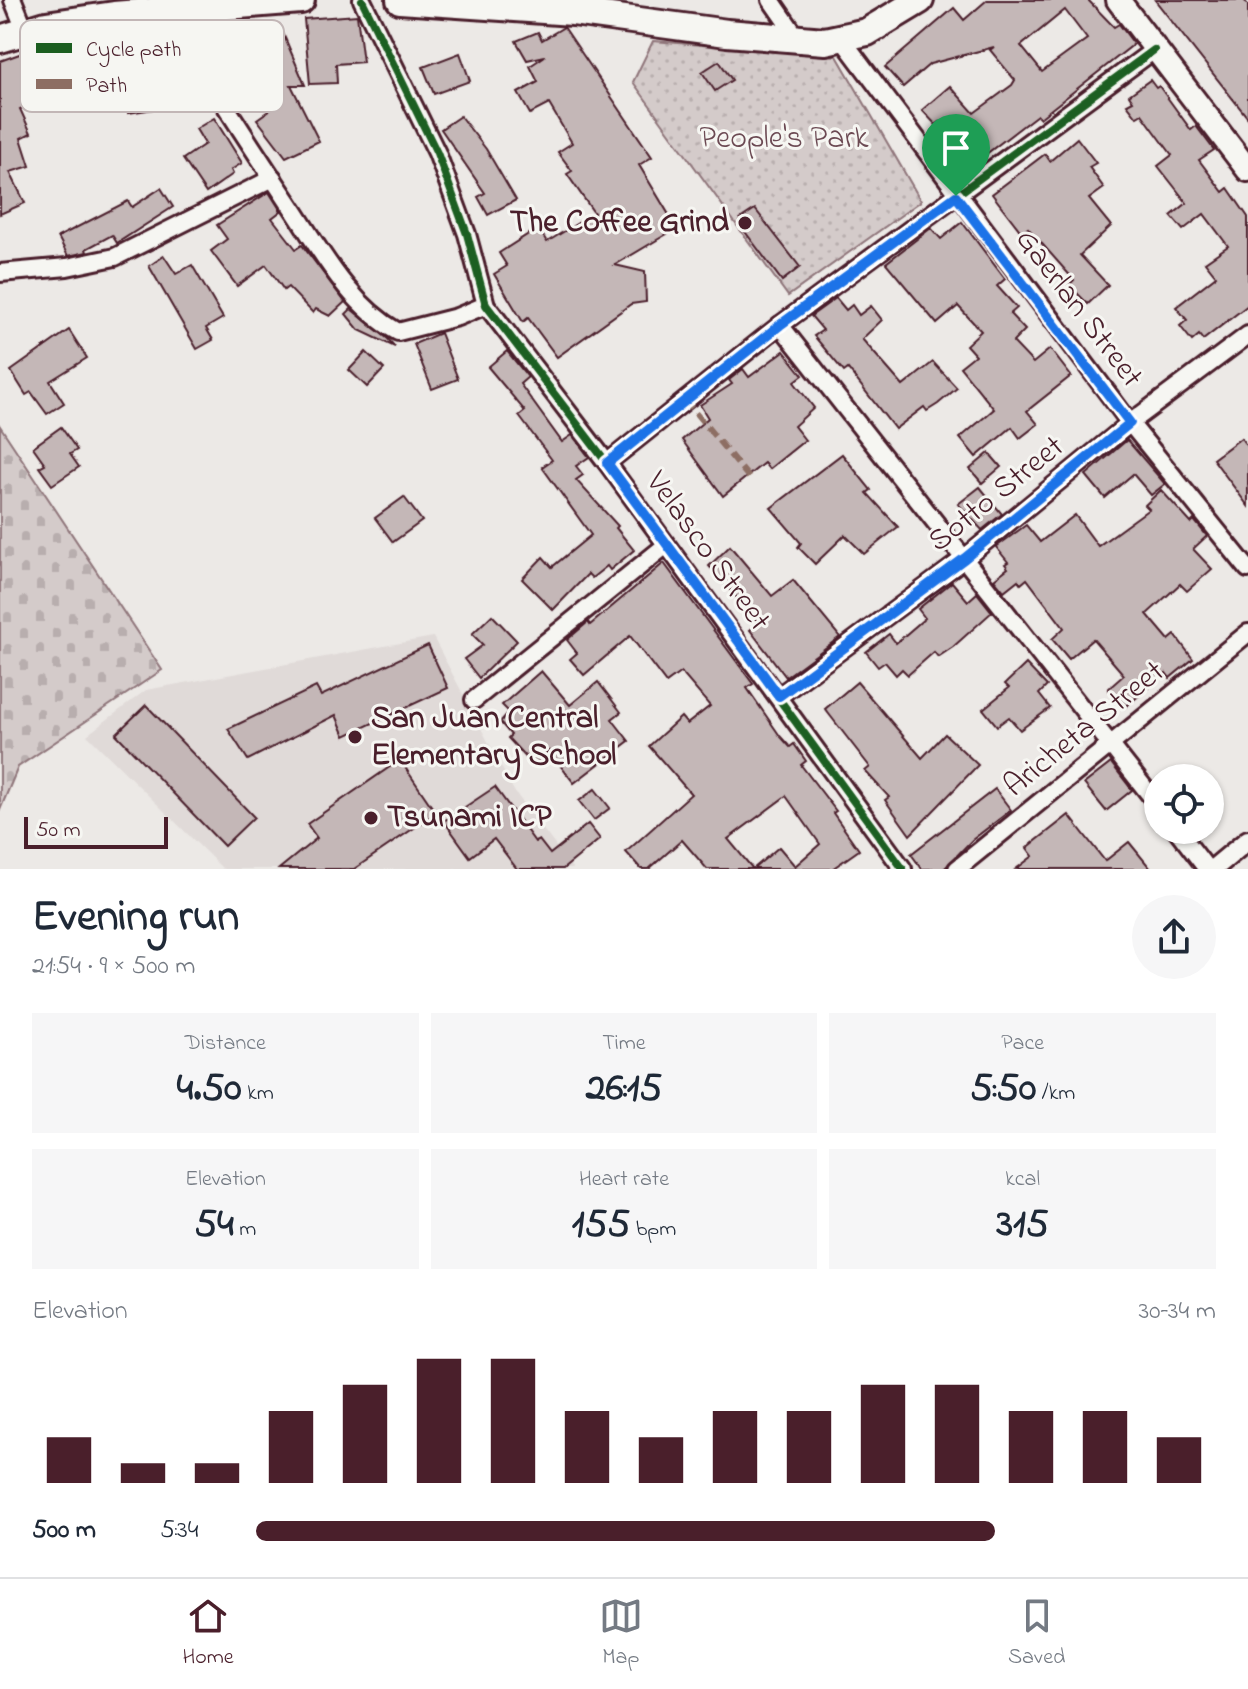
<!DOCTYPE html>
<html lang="en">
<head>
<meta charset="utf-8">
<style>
  body { margin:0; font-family:"Indie Flower",sans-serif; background:#f6f6f7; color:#1f2937; height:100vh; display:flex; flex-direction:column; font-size:30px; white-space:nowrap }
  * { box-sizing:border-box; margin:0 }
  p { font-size:26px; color:#747a83 }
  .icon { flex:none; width:44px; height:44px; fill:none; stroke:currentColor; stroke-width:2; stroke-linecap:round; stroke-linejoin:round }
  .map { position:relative; height:869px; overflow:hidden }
  .drawer { display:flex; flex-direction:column; background:#fff; flex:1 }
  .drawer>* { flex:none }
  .buttons { position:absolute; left:1144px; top:764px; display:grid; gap:16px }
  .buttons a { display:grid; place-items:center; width:80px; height:80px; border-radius:50%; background:#fff; box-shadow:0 2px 6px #0004; font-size:40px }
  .scale { position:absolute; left:24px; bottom:20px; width:144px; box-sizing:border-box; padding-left:8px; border:4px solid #4a1f2b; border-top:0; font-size:22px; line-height:28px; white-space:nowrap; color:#4a1f2b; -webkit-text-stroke:6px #f6f6f2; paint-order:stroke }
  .pin { position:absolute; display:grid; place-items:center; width:68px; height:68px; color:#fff; margin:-82px -34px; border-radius:50% 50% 50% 0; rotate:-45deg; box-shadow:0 0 8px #0007 }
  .pin .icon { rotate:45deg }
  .round { display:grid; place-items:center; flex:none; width:84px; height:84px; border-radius:42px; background:#f6f6f7 }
  .overview { display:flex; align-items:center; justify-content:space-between; height:136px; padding:0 32px }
  h1 { font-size:44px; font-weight:800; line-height:60px }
  .stats { display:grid; grid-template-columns:repeat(3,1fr); gap:12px; height:136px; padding:8px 32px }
  .stats div { display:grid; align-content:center; border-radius:0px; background:#f6f6f7; text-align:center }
  .stats b { font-size:40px; font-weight:800 }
  .stats small { font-size:22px; font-weight:400 }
  .stats p { font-size:22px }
  .chart { height:224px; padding:16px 32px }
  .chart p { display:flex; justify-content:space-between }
  .chart svg { width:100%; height:144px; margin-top:8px; stroke:#4a1f2b; stroke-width:6 }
  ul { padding:0 32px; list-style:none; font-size:26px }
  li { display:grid; grid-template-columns:128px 96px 1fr; align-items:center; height:60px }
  li i { height:20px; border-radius:10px; background:#4a1f2b }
  .menu { display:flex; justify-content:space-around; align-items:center; height:112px; border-top:2px solid #e0e1e3; background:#fff; font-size:22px; color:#747a83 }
  .menu a { display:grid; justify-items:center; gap:4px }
  .menu .current { color:#4a1f2b }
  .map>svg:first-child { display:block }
</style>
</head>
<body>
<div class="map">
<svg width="1248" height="869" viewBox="0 0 1248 869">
  <defs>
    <pattern id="cemetery-stones" width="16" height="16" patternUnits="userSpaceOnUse" patternTransform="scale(2)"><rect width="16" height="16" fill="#d4cbca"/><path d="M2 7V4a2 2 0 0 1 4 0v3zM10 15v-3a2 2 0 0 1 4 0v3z" fill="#b8aeae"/></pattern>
    <pattern id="park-dots" width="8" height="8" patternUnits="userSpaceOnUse" patternTransform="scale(2)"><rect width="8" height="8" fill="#d4cbca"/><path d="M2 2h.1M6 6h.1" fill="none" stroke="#b8aeae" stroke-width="1.8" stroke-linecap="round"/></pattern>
  </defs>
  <rect width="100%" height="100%" fill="#ece9e6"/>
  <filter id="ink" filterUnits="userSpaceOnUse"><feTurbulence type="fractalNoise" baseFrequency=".0125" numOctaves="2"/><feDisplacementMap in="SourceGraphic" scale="16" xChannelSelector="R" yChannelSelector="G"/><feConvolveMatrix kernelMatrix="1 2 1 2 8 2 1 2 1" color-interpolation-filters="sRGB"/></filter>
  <g filter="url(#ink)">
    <polygon fill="#e0dad8" points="433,637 514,791 573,869 223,869 87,735 146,690"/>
    <polygon fill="url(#cemetery-stones)" stroke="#8f757a" stroke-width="2" points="0,426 162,670 18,767 0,810"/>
    <polygon fill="url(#park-dots)" stroke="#8f757a" stroke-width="2" points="653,41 837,56 921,201 788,296 633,82"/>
    <g fill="#c4b7b7" stroke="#4a1f2b" stroke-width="2" fill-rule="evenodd">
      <path d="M987 0H1088L1114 27 1119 24 1134 44 1040 118 1037 115 973 164 940 122 936 125 922 110 950 86 974 113 1012 85 1015 80 990 50 994 47 930 64 903 87 885 67 954 8 964 20ZM1065 10 1087 39 1042 72 1021 46Z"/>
      <polygon points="1155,0 1244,0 1248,5 1248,118"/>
      <polygon points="357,15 363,62 336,64 337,83 310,84 304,19"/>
      <polygon points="279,24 305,85 291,85 319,141 286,157 257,119 274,107 238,43 242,41 234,28"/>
      <polygon points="564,27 652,157 639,165 677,228 615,265 645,272 646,302 631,304 557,357 528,318 523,322 494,274 507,266 499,253 538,228 547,242 594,213 567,174 572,171 558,152 572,143 549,104 530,114 518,93 538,82 530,66 545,56 527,60 516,41 538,32 542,40"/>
      <polygon points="171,39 180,54 184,75 149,80 154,109 128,113 124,84 79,91 73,54"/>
      <polygon points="50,43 56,60 23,73 36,102 20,109 31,133 21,138 30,166 10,172 25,203 0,214 0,61"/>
      <polygon points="460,53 470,81 434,94 423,67"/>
      <polygon points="719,61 732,80 715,91 702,72"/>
      <polygon points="1150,80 1156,88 1159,86 1191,130 1196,126 1214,150 1199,160 1223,192 1228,188 1248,217 1248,305 1203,340 1199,335 1192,341 1180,326 1187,320 1176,307 1216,276 1205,262 1228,246 1204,214 1183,230 1171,216 1187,203 1158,166 1172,155 1142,114 1137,117 1127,104 1133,101 1129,95"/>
      <polygon points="460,116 486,149 516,200 488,215 478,197 485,193 441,129"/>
      <polygon points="214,118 242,163 231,170 233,174 206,193 183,159 205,144 196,129"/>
      <polygon points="1077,138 1096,163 1089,167 1104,188 1089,199 1111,226 1080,255 1108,285 1088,304 1069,285 1074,280 1028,228 1022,233 992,194 1045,154 1050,161"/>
      <polygon points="161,188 173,207 117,243 112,235 86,249 87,252 68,256 58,237 128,201 132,207"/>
      <polygon points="269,192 281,211 272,218 296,249 302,245 345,302 330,316 316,309 313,313 288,287 284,290 266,265 237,286 211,251 227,239 217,225"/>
      <polygon points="755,209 800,267 782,281 740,225 740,219"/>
      <polygon points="962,222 1005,279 997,286 1017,308 1010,314 1025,330 1013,342 1033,363 1050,349 1071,376 1027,411 1038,424 1020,438 1012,427 976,457 960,438 994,409 960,367 975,355 966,345 981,331 958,306 937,324 886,263 931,228 941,239"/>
      <polygon points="164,256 176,274 192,265 223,318 206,328 213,340 197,349 149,266"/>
      <polygon points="836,298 846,310 852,305 859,315 871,306 882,320 862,339 903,386 933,362 957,388 938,404 927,411 924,407 895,429 848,369 844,372 814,336 823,330 811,316"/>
      <polygon points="351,309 388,339 395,347 359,330 346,314"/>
      <polygon points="69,330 87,358 50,381 64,403 47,414 31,392 26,395 11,371"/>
      <polygon points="440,333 458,379 432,389 414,344"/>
      <polygon points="507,351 528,377 520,384 562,442 572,435 589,457 576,466 583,475 576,480 618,526 616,528 634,550 610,570 607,566 592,578 588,574 553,610 522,579 543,557 552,567 591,535 542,467 552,460 519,416 525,411 488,367"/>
      <polygon points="784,351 803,375 794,382 814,408 794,426 805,440 769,469 764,463 723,496 682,440 708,418 700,405 732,384 729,380 743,369 749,377"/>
      <polygon points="366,352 384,369 367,387 349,370"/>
      <polygon points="61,427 77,450 70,454 79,467 52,485 39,467 45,464 33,447"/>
      <polygon points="1241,438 1248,448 1248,506 1213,459"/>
      <polygon points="1127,440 1165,484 1151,495 1133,474 1105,498 1086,475"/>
      <polygon points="989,453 1001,467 982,483 970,469"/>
      <polygon points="842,454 871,490 867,493 898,527 864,554 845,535 815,564 798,547 801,543 771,508"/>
      <polygon points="980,487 1002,514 982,530 958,504"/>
      <polygon points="1161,490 1191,523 1194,520 1207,536 1193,549 1212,569 1187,591 1180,584 1147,614 1169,640 1175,635 1193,659 1170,678 1166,673 1124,708 1108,689 1124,675 1093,639 1069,659 1052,639 1064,628 1027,579 1021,584 1018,580 1004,591 994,579 1008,568 1005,564 1008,562 996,547 1026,525 1040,542 1075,515 1098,546 1149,509 1145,505"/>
      <polygon points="404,497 422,521 393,542 375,518"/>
      <polygon points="730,546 772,596 793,580 840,637 786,677 750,630 759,623 709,566"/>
      <path d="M664 563 753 684 747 688 780 736 790 747 794 744 806 761 801 765 836 811 833 813 859 850 832 869H707L682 840 649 869H641L626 852 691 794 649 746 681 717 687 724 710 706 681 672 666 683 630 636 584 675 570 659 577 653 567 640 588 622 590 625ZM786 796 820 844 795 866 779 847 753 869 728 839Z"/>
      <polygon points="952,582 968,601 977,593 992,612 953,647 938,657 934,652 908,675 902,669 896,675 885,662 878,667 866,652 889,634 896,643 925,618 918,609"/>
      <polygon points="492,615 517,641 479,678 464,659 483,645 472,634"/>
      <polygon points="428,645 448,688 345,736 336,715 248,760 228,729 316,687 321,696"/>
      <polygon points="1026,664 1047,686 1039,694 1050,708 1020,730 1009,717 997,726 983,709 1009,688 1005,684"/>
      <polygon points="541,671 570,705 598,682 621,712 612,719 629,741 574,783 549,751 533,765 508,738 511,735 500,722 509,712 502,705"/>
      <polygon points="857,682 922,758 945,734 978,765 910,835 885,800 889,797 865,771 870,767 825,709"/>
      <polygon points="146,705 254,817 224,846 116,734"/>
      <polygon points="400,760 436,813 354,869 279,869 317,838 307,824"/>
      <polygon points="1111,763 1132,790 1106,811 1084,784"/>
      <polygon points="495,787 535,842 539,840 550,854 588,824 600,839 563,869 517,869 494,839 470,857 444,821"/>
      <polygon points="595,789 610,808 594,820 579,801"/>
      <polygon points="995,789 1011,810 972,840 944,869 922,869 911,854"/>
      <polygon points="1069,815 1105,861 1129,842 1151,869 1016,869 1033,856 1027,848"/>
    </g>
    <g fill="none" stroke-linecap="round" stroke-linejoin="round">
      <defs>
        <g id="minor">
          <polyline points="13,0 25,30"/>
          <polyline points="362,0 437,153 467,234 486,305 607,463 903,869"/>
          <polyline points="771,0 798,39"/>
          <path d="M168 12C206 78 247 140 289 203 320 249 348 304 398 332L457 317 486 305"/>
          <polyline points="842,39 1130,423 1248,569"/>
          <polyline points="0,273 67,267 115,257 273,178"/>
          <polyline points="780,325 1158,805"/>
          <polyline points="607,463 780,325 1154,50"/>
          <polyline points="779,696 965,558 1130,423 1248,335"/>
          <polyline points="474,700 665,546"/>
          <polyline points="1177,830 1207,869"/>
          <polyline points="957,869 1248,633"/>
        </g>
        <polyline id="tertiary" points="1213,869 1248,840"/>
        <polyline id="secondary" points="1118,0 1248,170"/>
        <g id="trunk">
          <polyline points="400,0 573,12 727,33 825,41 867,32 920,0"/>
          <polyline points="0,39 46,25 114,15 301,0"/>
        </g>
      </defs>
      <use href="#minor" stroke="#4a1f2b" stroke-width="22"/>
      <use href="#tertiary" stroke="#4a1f2b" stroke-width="24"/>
      <use href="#secondary" stroke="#4a1f2b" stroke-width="28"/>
      <use href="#trunk" stroke="#4a1f2b" stroke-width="32"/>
      <use href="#minor" stroke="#f6f6f2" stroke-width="16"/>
      <use href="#tertiary" stroke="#f6f6f2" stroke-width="18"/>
      <use href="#secondary" stroke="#f6f6f2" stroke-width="22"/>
      <use href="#trunk" stroke="#f6f6f2" stroke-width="26"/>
      <polyline stroke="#8d6e63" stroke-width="6" stroke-dasharray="12 6" stroke-linecap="butt" points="684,399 750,479"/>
      <defs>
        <g id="cycleway">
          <polyline points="362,0 437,153 467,234 486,305 607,463 903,869"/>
          <polyline points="607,463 780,325 1154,50"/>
        </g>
      </defs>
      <use href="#cycleway" stroke="#f6f6f2" stroke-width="13"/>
      <use href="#cycleway" stroke="#1b5e20" stroke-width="8"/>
    </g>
  </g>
  <g fill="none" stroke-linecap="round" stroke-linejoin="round" filter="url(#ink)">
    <defs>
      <polygon id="route" points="956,196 1130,423 965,558 779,696 607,463 780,325"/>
    </defs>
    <use href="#route" stroke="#fff" stroke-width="16"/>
    <use href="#route" stroke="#1a73e8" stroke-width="10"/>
  </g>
  <g fill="#4a1f2b" stroke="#f6f6f2" stroke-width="3">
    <circle cx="745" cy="223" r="8"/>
    <circle cx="355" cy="737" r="8"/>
    <circle cx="371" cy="818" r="8"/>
  </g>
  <g text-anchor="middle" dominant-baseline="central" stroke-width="6" stroke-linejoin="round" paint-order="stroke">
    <g font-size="32" fill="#6c4a53" stroke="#f6f6f2">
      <text x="784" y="139">People's Park</text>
    </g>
    <g font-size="32" font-weight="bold" fill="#4a1f2b" stroke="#f6f6f2" text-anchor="start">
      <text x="729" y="223" text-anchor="end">The Coffee Grind</text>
      <text x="371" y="719">San Juan Central<tspan x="371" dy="37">Elementary School</tspan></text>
      <text x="387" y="818">Tsunami ICP</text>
    </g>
    <g font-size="32" fill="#4a1f2b" stroke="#f6f6f2">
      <text transform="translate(1078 309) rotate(53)">Gaerlan Street</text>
      <text transform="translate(997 495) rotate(-39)">Sotto Street</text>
      <text transform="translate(707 552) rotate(54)">Velasco Street</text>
      <text transform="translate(1085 730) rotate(-39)">Aricheta Street</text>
    </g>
  </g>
  <rect x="20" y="20" width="264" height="92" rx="12" fill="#f6f6f2" stroke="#c2b6b6" stroke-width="2"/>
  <rect x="36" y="43" width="36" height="10" fill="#1b5e20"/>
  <rect x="36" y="79" width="36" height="10" fill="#8d6e63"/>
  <g font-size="22" fill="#4a1f2b">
    <text x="86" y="56">Cycle path</text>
    <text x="86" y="92">Path</text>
  </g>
</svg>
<div class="buttons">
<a><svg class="icon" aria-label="locate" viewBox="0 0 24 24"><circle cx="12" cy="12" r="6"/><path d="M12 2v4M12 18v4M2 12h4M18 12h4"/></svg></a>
</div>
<div class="scale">50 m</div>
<div class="pin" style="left:956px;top:196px;background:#1e9e55"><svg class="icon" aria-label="arrive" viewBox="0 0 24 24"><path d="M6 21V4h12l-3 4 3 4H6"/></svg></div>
</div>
<section class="drawer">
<div class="overview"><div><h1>Evening run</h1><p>21:54 · 9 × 500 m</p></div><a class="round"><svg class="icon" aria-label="share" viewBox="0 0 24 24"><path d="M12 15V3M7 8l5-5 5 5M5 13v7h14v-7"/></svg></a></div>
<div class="stats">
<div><p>Distance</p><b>4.50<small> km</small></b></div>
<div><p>Time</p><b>26:15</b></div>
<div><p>Pace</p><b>5:50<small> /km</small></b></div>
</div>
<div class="stats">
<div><p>Elevation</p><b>54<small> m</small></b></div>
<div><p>Heart rate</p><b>155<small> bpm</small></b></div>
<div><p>kcal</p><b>315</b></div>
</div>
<div class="chart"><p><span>Elevation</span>30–34 m</p>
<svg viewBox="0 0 160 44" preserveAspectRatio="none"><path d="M5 44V30M15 44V38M25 44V38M35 44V22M45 44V14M55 44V6M65 44V6M75 44V22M85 44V30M95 44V22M105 44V22M115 44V14M125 44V14M135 44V22M145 44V22M155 44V30"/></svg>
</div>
<ul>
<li><b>500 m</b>5:34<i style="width:77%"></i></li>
</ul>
</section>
<nav class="menu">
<a class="current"><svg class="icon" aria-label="home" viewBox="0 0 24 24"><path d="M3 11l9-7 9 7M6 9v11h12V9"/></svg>Home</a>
<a><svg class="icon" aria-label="map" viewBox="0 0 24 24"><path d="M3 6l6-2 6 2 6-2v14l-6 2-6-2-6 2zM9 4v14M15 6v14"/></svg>Map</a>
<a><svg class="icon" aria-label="saved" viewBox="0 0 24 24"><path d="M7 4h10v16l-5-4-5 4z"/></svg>Saved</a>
</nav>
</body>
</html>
